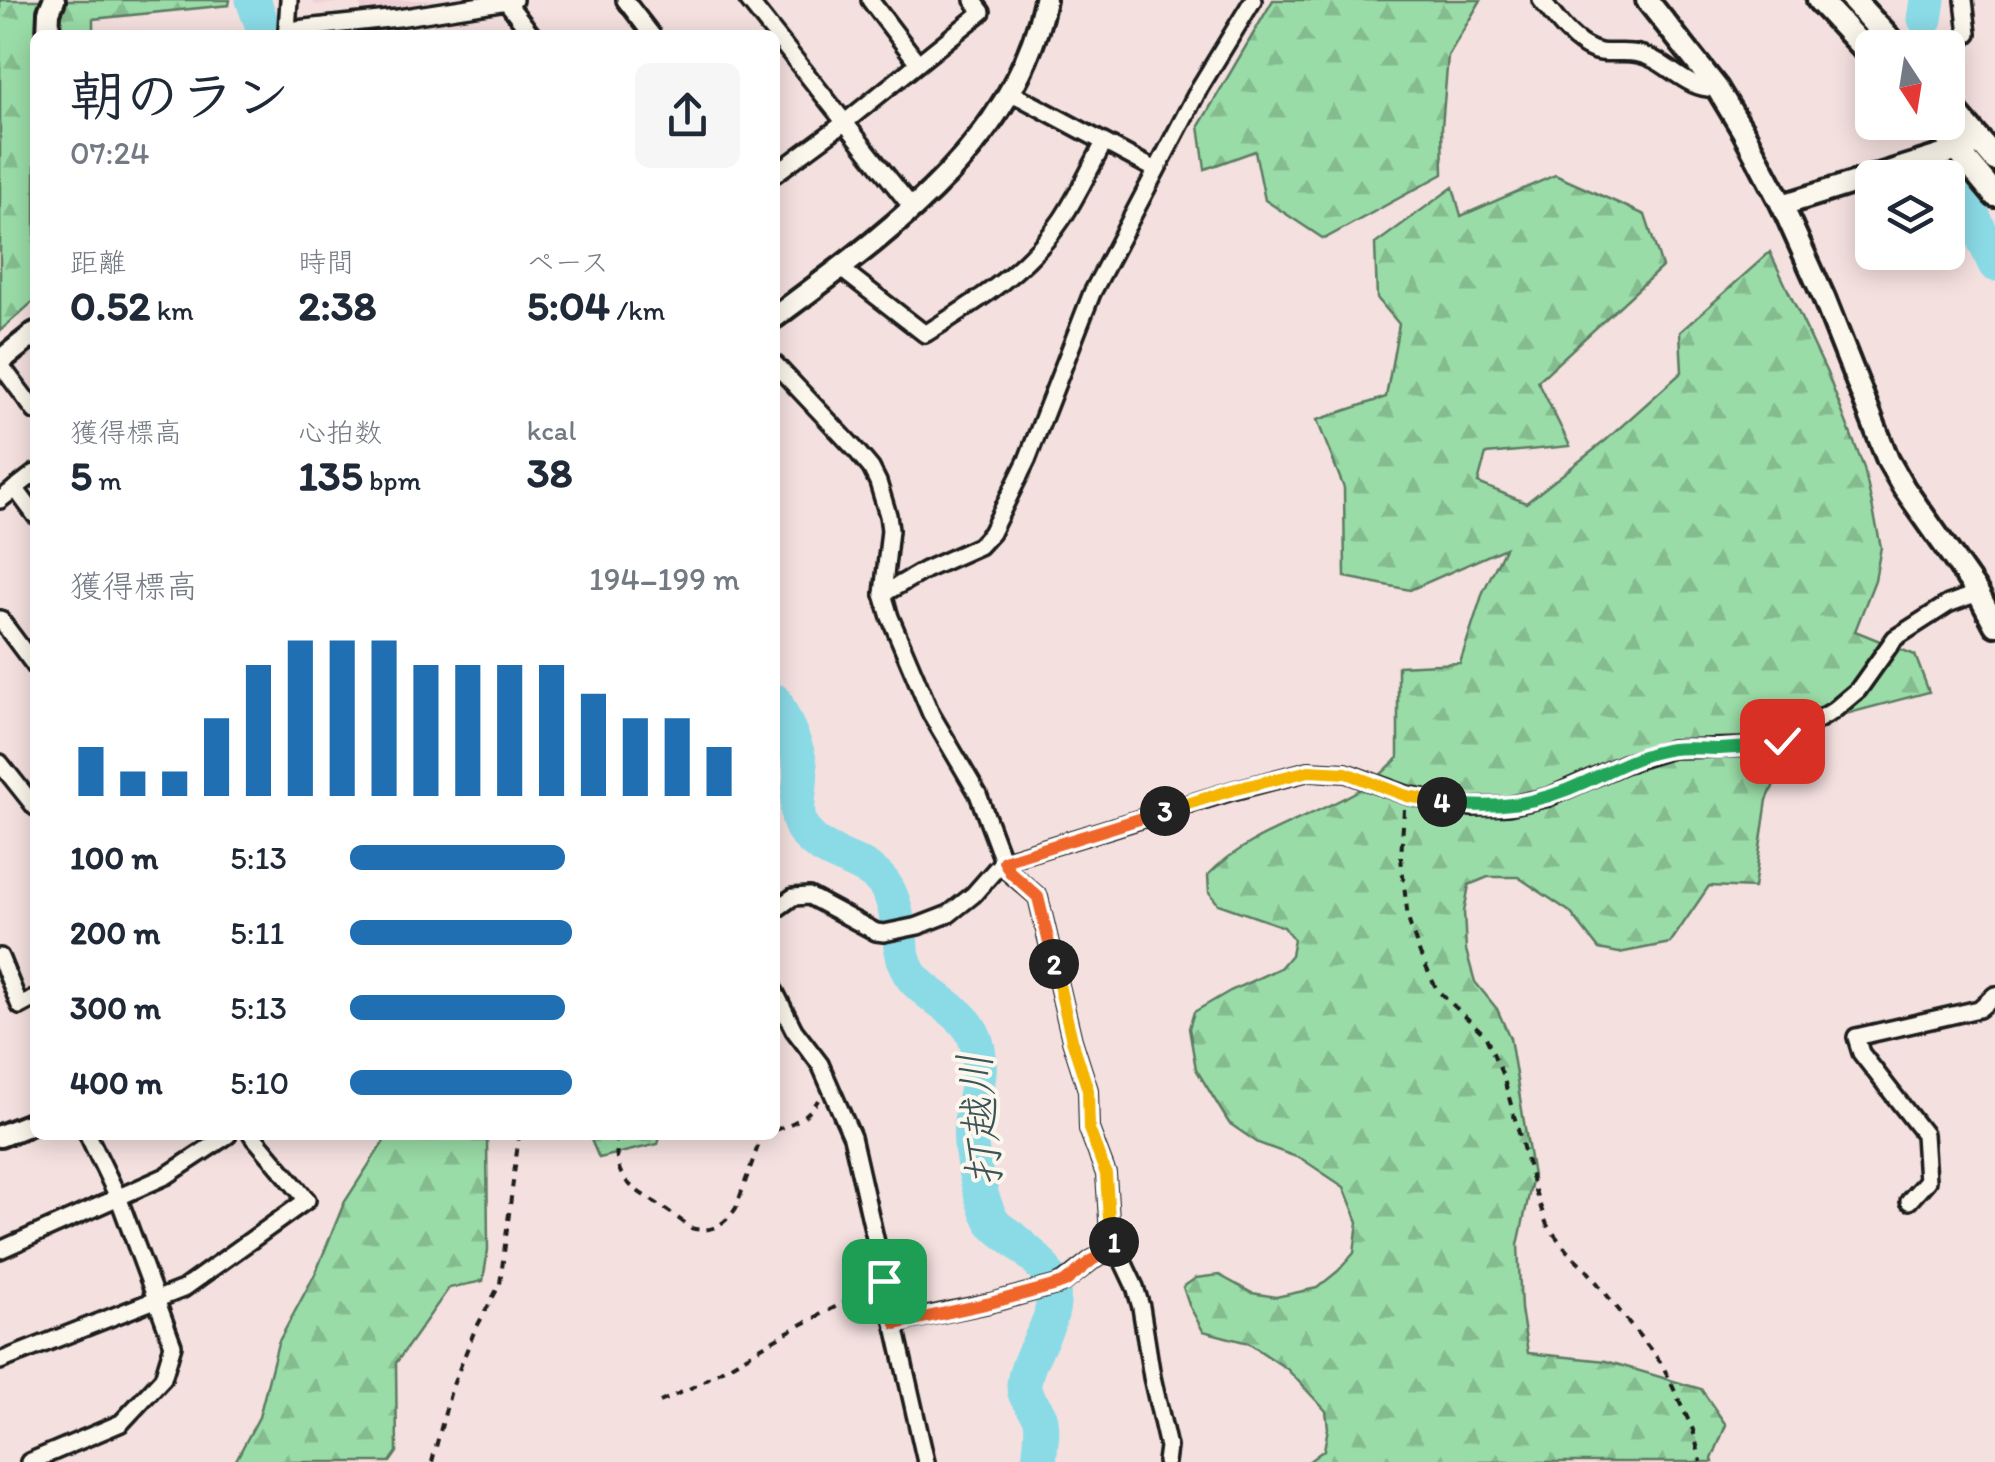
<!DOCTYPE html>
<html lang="ja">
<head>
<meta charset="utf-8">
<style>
  body { margin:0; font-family:Itim,"Klee One",sans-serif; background:#f6f6f7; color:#1f2937; height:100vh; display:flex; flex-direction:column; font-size:38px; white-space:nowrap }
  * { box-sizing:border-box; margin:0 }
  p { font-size:32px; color:#747a83 }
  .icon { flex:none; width:55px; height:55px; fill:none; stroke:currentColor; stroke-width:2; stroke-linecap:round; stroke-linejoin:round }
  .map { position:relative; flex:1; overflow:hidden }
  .side { position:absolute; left:30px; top:30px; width:750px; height:1110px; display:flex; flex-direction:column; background:#fff; border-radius:15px; box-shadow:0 5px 25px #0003 }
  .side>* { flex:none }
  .needle { width:65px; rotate:168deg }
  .fabs { position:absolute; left:1855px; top:30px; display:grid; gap:20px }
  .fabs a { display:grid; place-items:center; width:110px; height:110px; border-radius:15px; background:#fff; box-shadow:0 5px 25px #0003; font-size:50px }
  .pin { position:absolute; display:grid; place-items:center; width:85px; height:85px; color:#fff; margin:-42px; border-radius:20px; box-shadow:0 5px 15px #0006 }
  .km { position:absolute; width:50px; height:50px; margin:-25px; border-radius:50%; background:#222; color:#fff; font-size:28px; line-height:50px; text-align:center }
  .round { display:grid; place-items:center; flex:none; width:105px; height:105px; border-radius:15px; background:#f6f6f7 }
  .overview { display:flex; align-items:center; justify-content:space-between; height:170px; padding:0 40px }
  h1 { font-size:55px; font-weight:700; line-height:75px }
  .stats { display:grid; grid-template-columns:repeat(3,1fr); gap:15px; height:170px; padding:10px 40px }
  .stats div { display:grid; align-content:center }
  .stats b { font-size:42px; font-weight:700 }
  .stats small { font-size:28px; font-weight:400 }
  .stats p { font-size:28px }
  .chart { height:280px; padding:20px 40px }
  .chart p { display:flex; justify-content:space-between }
  .chart svg { width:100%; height:180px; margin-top:10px; stroke:#1f6fb2; stroke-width:6 }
  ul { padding:0 40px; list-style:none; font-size:32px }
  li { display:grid; grid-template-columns:160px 120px 1fr; align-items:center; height:75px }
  li i { height:25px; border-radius:12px; background:#1f6fb2 }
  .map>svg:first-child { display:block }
</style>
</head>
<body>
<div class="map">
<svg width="1995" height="1462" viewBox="0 0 1995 1462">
  <defs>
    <pattern id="forest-firs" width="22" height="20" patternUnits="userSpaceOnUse" patternTransform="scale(2.5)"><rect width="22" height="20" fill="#9adca7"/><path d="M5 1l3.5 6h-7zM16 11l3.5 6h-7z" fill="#84bc8f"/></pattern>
  </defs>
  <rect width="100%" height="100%" fill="#f4e0df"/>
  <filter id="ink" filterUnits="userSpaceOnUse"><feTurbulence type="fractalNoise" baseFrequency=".01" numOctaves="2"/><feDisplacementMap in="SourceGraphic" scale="20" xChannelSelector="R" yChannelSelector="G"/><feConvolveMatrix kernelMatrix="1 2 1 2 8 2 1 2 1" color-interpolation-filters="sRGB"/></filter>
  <g filter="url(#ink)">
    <polygon fill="#efd0d6" points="311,0 436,0 362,13 359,1 316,5"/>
    <g fill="url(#forest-firs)" stroke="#5b7c62" stroke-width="2.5">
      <polygon points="0,0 230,0 229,5 93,19 93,35 35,35 35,300 0,331"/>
      <polygon points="1273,0 1481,0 1448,56 1442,127 1443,174 1324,239 1265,200 1255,151 1205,169 1199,126"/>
      <path d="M1555 175 1645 215 1662 267 1538 381 1570 446 1486 454 1478 483 1526 503 1605 441 1682 372 1680 332 1770 252 1827 373 1864 468 1881 547 1875 580 1855 631 1915 655 1929 692 1800 726 1767 800 1754 888 1709 886 1670 943 1619 953 1599 949 1570 912 1518 877H1488L1469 885 1464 912 1466 950 1475 982 1497 1009 1510 1038 1533 1176 1518 1245 1521 1309 1528 1353 1606 1361 1701 1389 1726 1425 1712 1459 1713 1462H1308L1324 1450 1328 1428 1326 1411 1287 1369 1248 1343 1203 1331 1189 1305 1183 1287 1196 1278 1219 1275 1252 1293 1276 1297 1317 1288 1338 1271 1354 1253 1358 1222 1344 1187 1302 1159 1258 1143 1229 1123 1196 1069 1189 1028 1194 1012 1230 991 1280 968 1291 955 1294 940 1284 927 1218 904 1209 892 1208 875C1252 830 1318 817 1369 784 1380 777 1389 766 1398 758V666L1460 663 1483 592 1505 548 1410 590 1345 577 1344 488 1317 420 1386 397 1399 324 1377 298 1375 244 1453 187 1461 216Z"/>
      <polygon points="388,1135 487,1135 488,1250 483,1281 449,1288 396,1363 397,1452 390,1462 235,1462 259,1417 278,1343 316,1272 344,1203"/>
      <polygon points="589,1135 661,1135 658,1144 599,1158"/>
    </g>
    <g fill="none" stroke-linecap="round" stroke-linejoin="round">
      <g stroke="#8bdbe7" stroke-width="35">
        <polyline points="253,0 266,35"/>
        <polyline points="1925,19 1928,0"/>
        <polyline points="1958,183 1995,264"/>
        <path d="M775 701C783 719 797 745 800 765 804 786 790 812 804 831 825 859 866 858 885 885 904 913 895 957 913 978 934 1003 972 1012 978 1049 983 1075 973 1098 971 1123 968 1149 979 1196 991 1219 994 1225 1001 1230 1007 1234 1026 1250 1050 1266 1053 1291 1057 1326 1028 1350 1024 1384 1023 1399 1035 1405 1040 1417 1044 1428 1040 1449 1039 1462"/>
      </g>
      <defs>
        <g id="street">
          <polyline points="289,0 287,30 290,35"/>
          <polyline points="625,0 652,35"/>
          <polyline points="748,0 914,210"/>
          <polyline points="870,0 918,63"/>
          <path d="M1541 0C1554 16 1567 35 1585 46 1604 58 1618 49 1639 54 1668 60 1685 91 1717 88"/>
          <polyline points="506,1 532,35"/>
          <polyline points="287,30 398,18 514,0"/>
          <polyline points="1948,51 1968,34 1964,0"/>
          <polyline points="1010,92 1156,170"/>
          <polyline points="775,174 844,123 982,12 973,0"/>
          <path d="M840 268 925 334C976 302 1028 270 1062 219 1078 195 1090 168 1104 143"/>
          <polyline points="0,364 35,411"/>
          <polyline points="775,364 855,449 871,468 878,482 888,515 890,530 883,594 890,617 931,714 978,794 1003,861 1009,872 1038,897 1072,1040 1088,1090 1089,1129 1106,1174 1110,1234 1135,1287 1141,1307 1152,1377 1168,1447 1166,1462"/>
          <polyline points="15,488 35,515"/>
          <polyline points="0,500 35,473"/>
          <polyline points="883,594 925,570 979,546 991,533 1027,460 1092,293 1200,87 1253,0"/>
          <polyline points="0,619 35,666"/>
          <polyline points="0,763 35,807"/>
          <polyline points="775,910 793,897 809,896 876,932 884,933 918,926 949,914 973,895 1003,861 1232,791 1309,771 1346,773 1407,795 1471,807 1508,806 1549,797 1624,764 1672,749 1751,747 1782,741 1833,711 1858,690 1895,638 1948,604 1978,593"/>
          <polyline points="0,957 20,1006 35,998"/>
          <polyline points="775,992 794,1030 820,1064 852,1137 926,1462"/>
          <polyline points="1909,1201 1927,1181 1924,1134 1861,1053 1856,1037 1979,1009 1995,995"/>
          <polyline points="0,1250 166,1176 228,1135"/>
          <polyline points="895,1323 990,1303 1057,1285 1065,1281 1092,1260 1117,1248"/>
          <polyline points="0,1361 183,1289 307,1200 252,1135"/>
          <polyline points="29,1462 121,1423 163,1378 173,1345 119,1199 88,1135"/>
        </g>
        <g id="secondary">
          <polyline points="1647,0 1717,88 1743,131 1782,205 1824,298 1888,460 1904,488 1978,593 1995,625"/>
          <polyline points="48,35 49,12 54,0"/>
          <polyline points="1782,205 1971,146"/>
          <path d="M775 317C886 234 1015 145 1045 0"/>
          <polyline points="0,361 35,333"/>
          <polyline points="0,1136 35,1122"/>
        </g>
        <g id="primary">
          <polyline points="1819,0 1872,57"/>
          <polyline points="1853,0 1897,48"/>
          <polyline points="1948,104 1995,159"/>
          <polyline points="1934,122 1995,195"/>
        </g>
      </defs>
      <use href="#street" stroke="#1c1c1c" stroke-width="22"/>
      <use href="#secondary" stroke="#1c1c1c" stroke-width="28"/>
      <use href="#primary" stroke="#1c1c1c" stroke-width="30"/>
      <g stroke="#1c1c1c" stroke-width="4" stroke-dasharray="8 8" stroke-linecap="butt">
        <polyline points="1404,809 1401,858 1408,919 1420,954 1437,990 1485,1035 1503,1076 1536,1194 1547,1225 1567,1251 1586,1269 1662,1364 1693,1430 1701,1462"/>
        <path d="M775 1130C793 1123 808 1118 818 1100"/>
        <path d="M616 1135C616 1173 619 1180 651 1200 665 1208 678 1218 691 1228 711 1234 725 1224 736 1208L759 1143 767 1135"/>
        <polyline points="660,1402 695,1386 782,1335 871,1288"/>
        <polyline points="432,1462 451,1390 474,1332 500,1284 519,1135"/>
      </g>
      <use href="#street" stroke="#fbf7ec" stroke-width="15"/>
      <use href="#secondary" stroke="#fbf7ec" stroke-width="20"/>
      <use href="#primary" stroke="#fbf7ec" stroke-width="22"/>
    </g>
  </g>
  <g fill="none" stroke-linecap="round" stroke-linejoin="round" filter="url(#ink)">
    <defs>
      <polyline id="split-1" points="884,1281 896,1324 990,1303 1057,1285 1065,1282 1092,1260 1116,1248 1114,1242"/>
      <polyline id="split-2" points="1054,964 1072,1040 1088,1090 1089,1129 1106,1174 1110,1234 1114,1242"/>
      <polyline id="split-3" points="1054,964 1038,897 1010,872 1004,861 1165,811"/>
      <polyline id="split-4" points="1165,811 1232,790 1309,771 1346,773 1407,796 1442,802"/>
      <path id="split-5" d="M1442 802C1494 811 1538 804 1585 782 1613 769 1642 753 1672 749 1687 747 1704 749 1719 749"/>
      <polyline id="split-6" points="1719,749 1752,747 1782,741"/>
    </defs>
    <use href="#split-1" stroke="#fff" stroke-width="20"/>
    <use href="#split-2" stroke="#fff" stroke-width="20"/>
    <use href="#split-3" stroke="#fff" stroke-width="20"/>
    <use href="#split-4" stroke="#fff" stroke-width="20"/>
    <use href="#split-5" stroke="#fff" stroke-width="20"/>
    <use href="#split-6" stroke="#fff" stroke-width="20"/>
    <use href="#split-1" stroke="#f0652b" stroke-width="12"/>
    <use href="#split-2" stroke="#f5b400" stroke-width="12"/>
    <use href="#split-3" stroke="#f0652b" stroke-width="12"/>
    <use href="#split-4" stroke="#f5b400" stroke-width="12"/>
    <use href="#split-5" stroke="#22a559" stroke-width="12"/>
    <use href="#split-6" stroke="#22a559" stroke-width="12"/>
  </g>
  <g text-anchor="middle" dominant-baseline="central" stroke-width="8" stroke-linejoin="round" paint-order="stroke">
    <g font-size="45" font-style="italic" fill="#3d5559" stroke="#fbf7ec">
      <text transform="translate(979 1120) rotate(-95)">打越川</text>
    </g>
  </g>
</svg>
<div class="fabs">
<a><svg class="needle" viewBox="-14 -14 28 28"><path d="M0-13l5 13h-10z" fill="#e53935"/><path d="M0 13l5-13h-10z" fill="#747a83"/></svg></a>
<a><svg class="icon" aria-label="layers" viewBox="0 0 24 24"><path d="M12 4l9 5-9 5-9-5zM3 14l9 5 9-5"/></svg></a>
</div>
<div class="pin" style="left:884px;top:1281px;background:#1e9e55"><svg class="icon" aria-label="arrive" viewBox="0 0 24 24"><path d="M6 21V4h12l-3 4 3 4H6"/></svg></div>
<div class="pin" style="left:1782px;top:741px;background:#d93025"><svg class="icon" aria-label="check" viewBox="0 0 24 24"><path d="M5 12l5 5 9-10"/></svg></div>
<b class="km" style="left:1114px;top:1242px">1</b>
<b class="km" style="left:1054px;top:964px">2</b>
<b class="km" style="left:1165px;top:811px">3</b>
<b class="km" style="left:1442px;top:802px">4</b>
<section class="side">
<div class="overview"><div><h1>朝のラン</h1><p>07:24</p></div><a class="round"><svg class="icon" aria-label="share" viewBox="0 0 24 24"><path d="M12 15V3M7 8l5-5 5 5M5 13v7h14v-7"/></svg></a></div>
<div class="stats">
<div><p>距離</p><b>0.52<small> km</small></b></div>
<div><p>時間</p><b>2:38</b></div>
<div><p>ペース</p><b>5:04<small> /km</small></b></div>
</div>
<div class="stats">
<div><p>獲得標高</p><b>5<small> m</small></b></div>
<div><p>心拍数</p><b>135<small> bpm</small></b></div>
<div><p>kcal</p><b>38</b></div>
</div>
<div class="chart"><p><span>獲得標高</span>194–199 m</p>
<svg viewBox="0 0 160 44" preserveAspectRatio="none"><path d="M5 44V32M15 44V38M25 44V38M35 44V25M45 44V12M55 44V6M65 44V6M75 44V6M85 44V12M95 44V12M105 44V12M115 44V12M125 44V19M135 44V25M145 44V25M155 44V32"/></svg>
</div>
<ul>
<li><b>100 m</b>5:13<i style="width:55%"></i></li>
<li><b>200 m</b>5:11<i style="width:57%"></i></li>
<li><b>300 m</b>5:13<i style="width:55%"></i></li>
<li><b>400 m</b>5:10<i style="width:57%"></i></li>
</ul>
</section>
</div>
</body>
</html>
